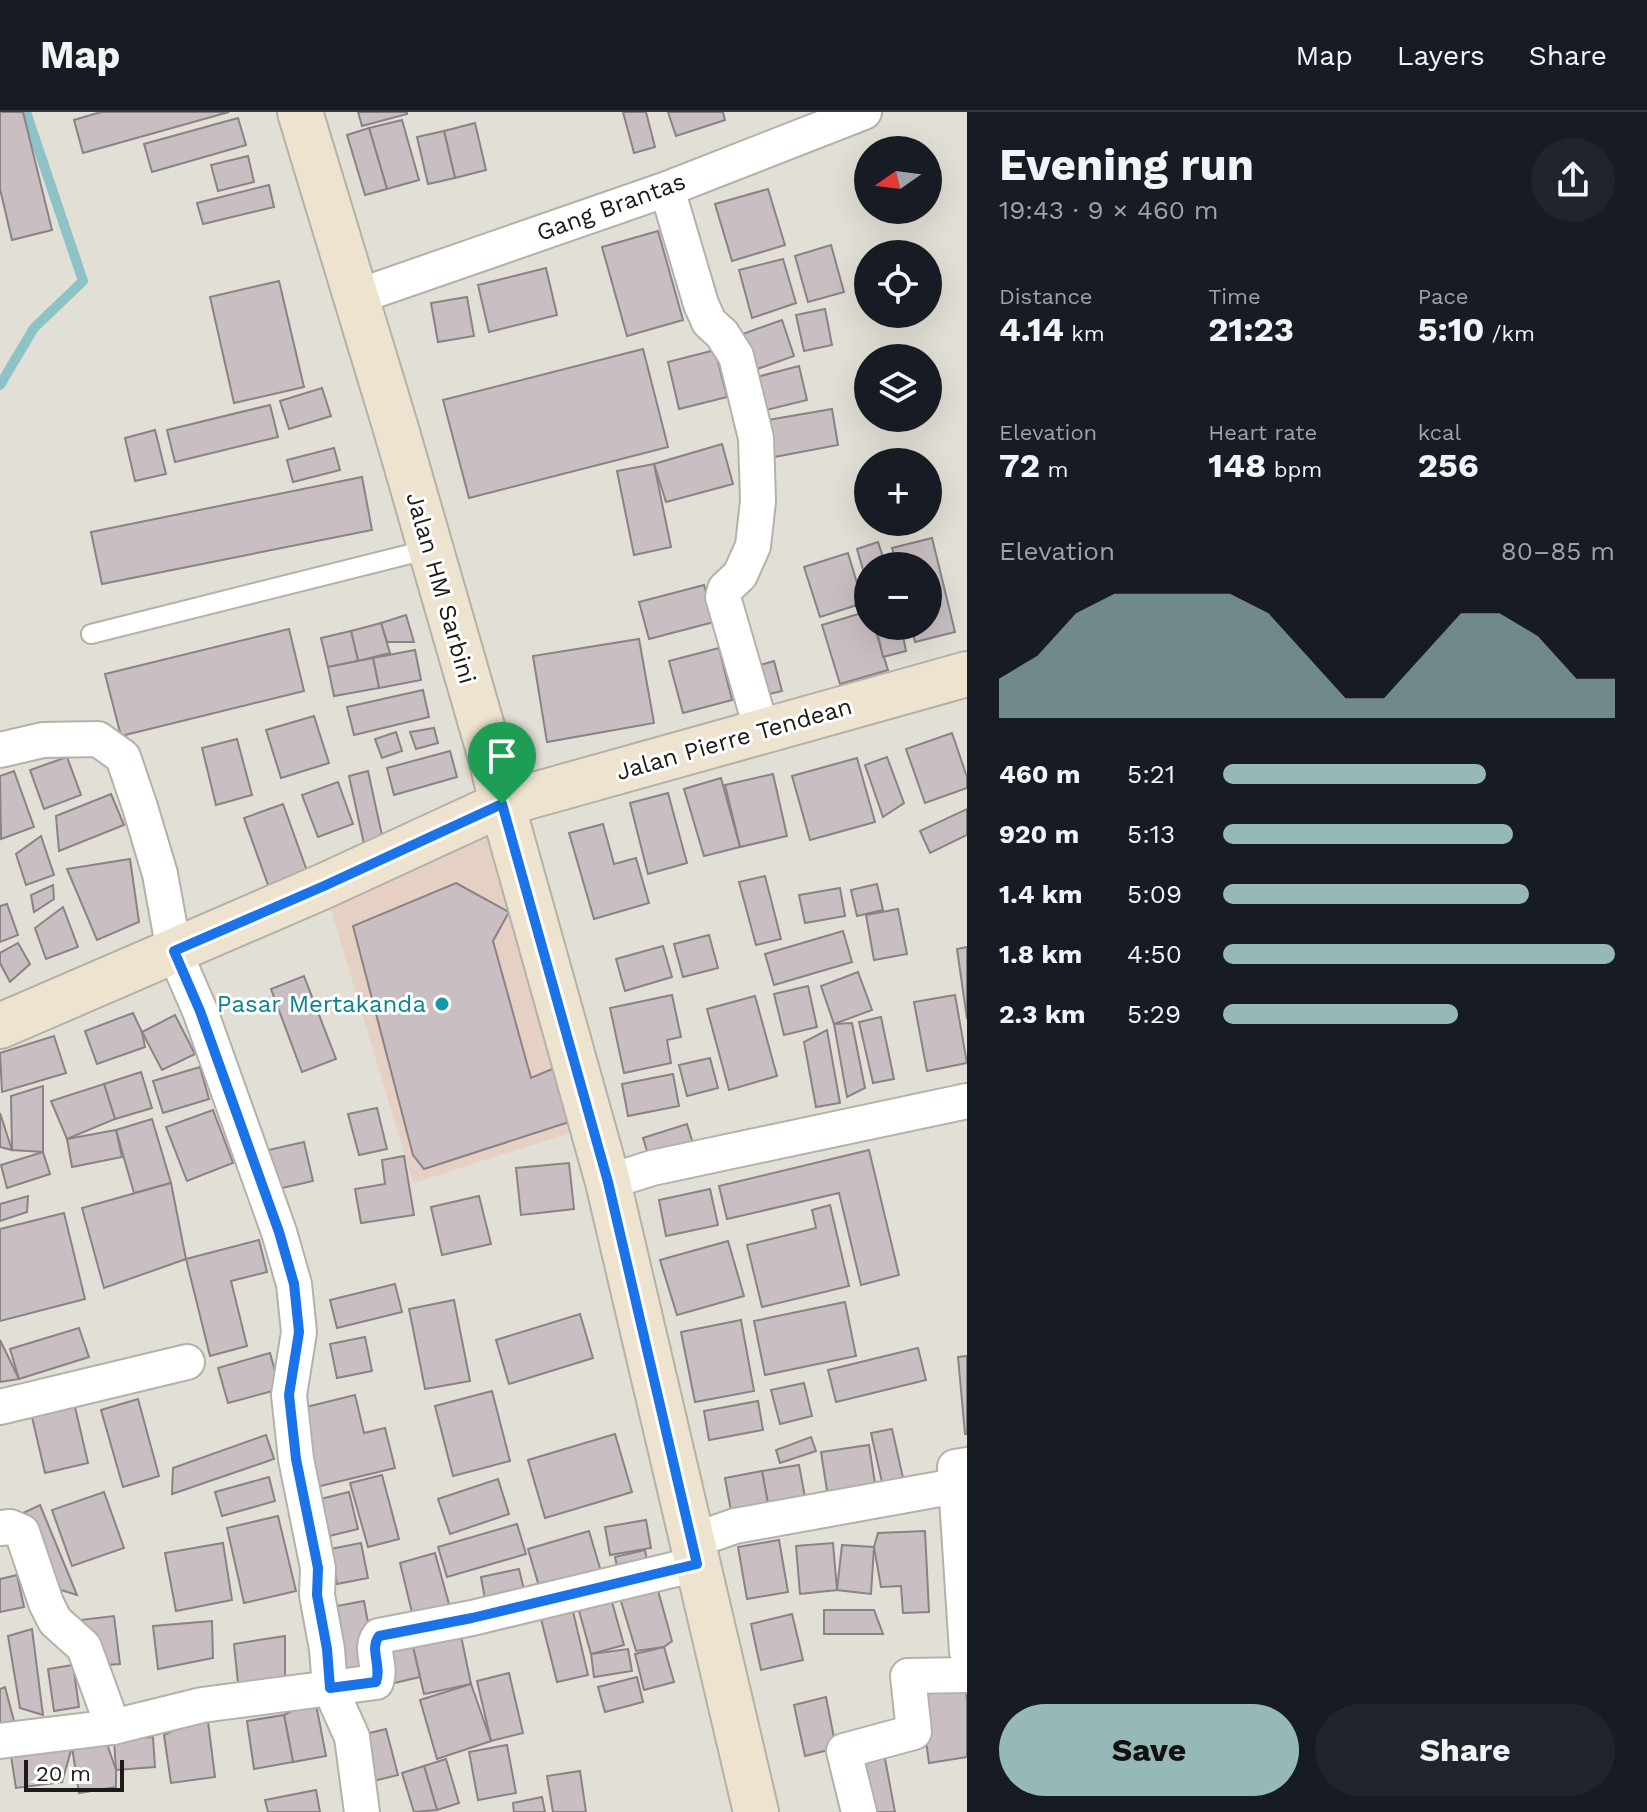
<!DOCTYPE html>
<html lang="en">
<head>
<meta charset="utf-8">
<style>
  body { margin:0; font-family:"Work Sans",sans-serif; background:#20242c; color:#f1f3f6; height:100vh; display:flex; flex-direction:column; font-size:30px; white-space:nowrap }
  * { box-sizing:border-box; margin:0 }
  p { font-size:26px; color:#9ea1a6 }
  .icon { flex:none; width:44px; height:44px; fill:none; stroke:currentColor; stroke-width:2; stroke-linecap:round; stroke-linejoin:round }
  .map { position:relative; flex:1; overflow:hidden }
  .details { display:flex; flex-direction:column; background:#171b24; width:680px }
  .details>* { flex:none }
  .needle { width:52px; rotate:256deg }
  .tools { position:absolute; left:854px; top:24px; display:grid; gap:16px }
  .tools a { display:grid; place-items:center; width:88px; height:88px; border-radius:50%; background:#171b24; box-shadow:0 8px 32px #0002; font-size:40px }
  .scale { position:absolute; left:24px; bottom:20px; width:100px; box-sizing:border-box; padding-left:8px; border:4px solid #1c1b18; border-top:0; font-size:22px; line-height:28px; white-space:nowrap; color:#1c1b18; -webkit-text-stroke:6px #fff; paint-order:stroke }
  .pin { position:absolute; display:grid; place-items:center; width:68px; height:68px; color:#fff; margin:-82px -34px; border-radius:50% 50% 50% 0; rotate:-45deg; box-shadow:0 0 8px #0007 }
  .pin .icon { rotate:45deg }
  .round { display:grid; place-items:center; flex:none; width:84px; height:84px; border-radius:42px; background:#20242c }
  .headline { display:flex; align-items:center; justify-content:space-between; height:136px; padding:0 32px }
  h1 { font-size:44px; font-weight:700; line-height:60px }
  .metrics { display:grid; grid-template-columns:repeat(3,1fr); gap:12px; height:136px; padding:8px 32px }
  .metrics div { display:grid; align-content:center }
  .metrics b { font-size:34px; font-weight:700 }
  .metrics small { font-size:22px; font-weight:400 }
  .metrics p { font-size:22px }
  .chart { height:224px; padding:16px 32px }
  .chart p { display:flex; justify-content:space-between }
  .chart svg { width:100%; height:144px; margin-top:8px; fill:#96b8b7; opacity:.7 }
  .button { display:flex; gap:16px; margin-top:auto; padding:16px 32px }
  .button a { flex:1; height:92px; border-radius:48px; background:#96b8b7; color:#111; font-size:32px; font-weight:700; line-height:92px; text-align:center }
  .button a+a { background:#20242c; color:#f1f3f6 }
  ul { padding:0 32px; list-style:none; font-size:26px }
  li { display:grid; grid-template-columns:128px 96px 1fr; align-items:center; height:60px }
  li i { height:20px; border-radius:10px; background:#96b8b7 }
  header { display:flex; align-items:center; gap:48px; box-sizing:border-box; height:112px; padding:0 40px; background:#171b24; border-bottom:2px solid #363941 }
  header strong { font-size:38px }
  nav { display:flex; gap:44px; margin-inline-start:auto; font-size:28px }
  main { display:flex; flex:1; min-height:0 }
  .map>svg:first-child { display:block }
</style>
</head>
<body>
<header>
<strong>Map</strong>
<nav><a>Map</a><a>Layers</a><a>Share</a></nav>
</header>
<main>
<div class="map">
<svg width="967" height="1700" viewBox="0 0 967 1700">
  <rect width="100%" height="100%" fill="#e2dfd6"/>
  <polygon fill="#e6d0c3" points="502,692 592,1014 413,1071 324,774"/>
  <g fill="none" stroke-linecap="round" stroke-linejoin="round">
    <polyline stroke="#8dc3c6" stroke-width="10" points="0,273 34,216 83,169 26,0"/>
  </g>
  <g fill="#c9bfc3" stroke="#8a8285" stroke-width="2">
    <polygon points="0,0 23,0 52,118 12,128 0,77"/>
    <polygon points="101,0 229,0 83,41 74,8"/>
    <polygon points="358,0 407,0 407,2 362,14"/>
    <polygon points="623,0 646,0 655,35 634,41"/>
    <polygon points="668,0 723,0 725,8 676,24"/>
    <polygon points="238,6 246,33 152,60 144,32"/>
    <polygon points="402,8 419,68 387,77 369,16"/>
    <polygon points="475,11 486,58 455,66 444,19"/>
    <polygon points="369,16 387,77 365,83 347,23"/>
    <polygon points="444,19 455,66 428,72 417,25"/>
    <polygon points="248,44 254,70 218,79 211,53"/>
    <polygon points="269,73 274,95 203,112 197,91"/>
    <polygon points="768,77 785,133 732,149 715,92"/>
    <polygon points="658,119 683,208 627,224 602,135"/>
    <polygon points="831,133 844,180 808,190 795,144"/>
    <polygon points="783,147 796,191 752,206 739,158"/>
    <polygon points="546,156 557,203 489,220 478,173"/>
    <polygon points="279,169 304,275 234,291 210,185"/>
    <polygon points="467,185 474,224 438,230 431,191"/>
    <polygon points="825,197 832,233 804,239 796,203"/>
    <polygon points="782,208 794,244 749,260 737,224"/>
    <polygon points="643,237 668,335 469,386 443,288"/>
    <polygon points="715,238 727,285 679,297 668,250"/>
    <polygon points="799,254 807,288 762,299 753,266"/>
    <polygon points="322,276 331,304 289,317 280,289"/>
    <polygon points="270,293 278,325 175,350 167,318"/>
    <polygon points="832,297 838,333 769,346 762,309"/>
    <polygon points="155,318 166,362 135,369 125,326"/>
    <polygon points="722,332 733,372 666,390 654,352"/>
    <polygon points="334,336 340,358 293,370 287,348"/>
    <polygon points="654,352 671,435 634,443 617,359"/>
    <polygon points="362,365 372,418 102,472 91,420"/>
    <polygon points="932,426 955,520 915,530 911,514 928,514 928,454 897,454 892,436"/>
    <polygon points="878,430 886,454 868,454 868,459 864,461 857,437"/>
    <polygon points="848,441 863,491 820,505 804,455"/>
    <polygon points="704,473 714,510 649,527 639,490"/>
    <polygon points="868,499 868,514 874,514 888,558 840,572 822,513"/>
    <polygon points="406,503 414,530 387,530 381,511"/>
    <polygon points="381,511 390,541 358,549 351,519"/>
    <polygon points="876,514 901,514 906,539 883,545"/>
    <polygon points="289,517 304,579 121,624 105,562"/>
    <polygon points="351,519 358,549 328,555 321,526"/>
    <polygon points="639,527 654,611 547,630 533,544"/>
    <polygon points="719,536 732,588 683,601 669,549"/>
    <polygon points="415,538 421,568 379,576 373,546"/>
    <polygon points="373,546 379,576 334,584 328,555"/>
    <polygon points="774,549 782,579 761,584 753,555"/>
    <polygon points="423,578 429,605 354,623 347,595"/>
    <polygon points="314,604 329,651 281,666 266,618"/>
    <polygon points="434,616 438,631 416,637 410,620"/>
    <polygon points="396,620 402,639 382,646 375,627"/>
    <polygon points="952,621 967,665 967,676 925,691 906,637"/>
    <polygon points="237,627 252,683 216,693 202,636"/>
    <polygon points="450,639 457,665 394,683 387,656"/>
    <polygon points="67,645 81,683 44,697 30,658"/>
    <polygon points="887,645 904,691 883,705 865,653"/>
    <polygon points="857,646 875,710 810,728 792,664"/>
    <polygon points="14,659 34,715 1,727 0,664"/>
    <polygon points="368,659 383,728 364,732 349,664"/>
    <polygon points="773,662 787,724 740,735 725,673"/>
    <polygon points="721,666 740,735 704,744 684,677"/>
    <polygon points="338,670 353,712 318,725 302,683"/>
    <polygon points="668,681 687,751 648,762 630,691"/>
    <polygon points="111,682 124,713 59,739 56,704"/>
    <polygon points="283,692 307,759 268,773 244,706"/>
    <polygon points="967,697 967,723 930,741 920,719"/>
    <polygon points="603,712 614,752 636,746 649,791 594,807 569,721"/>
    <polygon points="41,724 54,763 26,773 16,742"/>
    <polygon points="130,747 139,810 97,828 67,757"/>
    <polygon points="765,764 781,827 756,833 739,770"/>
    <polygon points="456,771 509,800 493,829 531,966 557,955 569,1010 424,1057 413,1043 353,814"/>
    <polygon points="877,772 883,798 857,804 851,778"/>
    <polygon points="53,773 54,787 34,800 31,783"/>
    <polygon points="840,776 845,804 805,811 799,783"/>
    <polygon points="7,792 18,823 0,830 0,794"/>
    <polygon points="63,795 78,835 46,847 35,816"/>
    <polygon points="898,797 907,842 874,848 866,803"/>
    <polygon points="843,819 852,850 774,873 765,842"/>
    <polygon points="709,823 718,856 683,865 674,832"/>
    <polygon points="18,831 30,852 10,870 0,851 0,841"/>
    <polygon points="663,834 672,865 625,879 616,847"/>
    <polygon points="967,835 967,907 957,837"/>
    <polygon points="858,860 872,898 834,912 821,874"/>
    <polygon points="304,864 336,947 302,960 271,877"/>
    <polygon points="808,874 817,915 784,923 774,882"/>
    <polygon points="672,883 681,925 667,928 671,951 624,961 610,896"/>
    <polygon points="955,883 967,951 927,959 914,890"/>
    <polygon points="755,884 777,964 729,978 707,897"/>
    <polygon points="133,901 142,920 145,935 97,952 85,919"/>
    <polygon points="175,903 195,942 162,958 142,920"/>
    <polygon points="881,905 894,967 873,971 859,910"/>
    <polygon points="852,911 865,976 847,985 834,912"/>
    <polygon points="827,918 840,991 816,995 804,930"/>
    <polygon points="54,924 66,961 2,980 0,941"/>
    <polygon points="710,946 718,976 687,984 679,953"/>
    <polygon points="200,955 209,987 163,1001 153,969"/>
    <polygon points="141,960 152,996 115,1007 104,972"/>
    <polygon points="673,962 679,994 628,1004 622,972"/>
    <polygon points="104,972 115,1007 67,1027 51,989"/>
    <polygon points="43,974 43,1040 12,1038 11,984"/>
    <polygon points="377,996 387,1037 359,1043 348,1002"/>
    <polygon points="213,998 233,1051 187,1069 166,1015"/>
    <polygon points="0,1001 12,1038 0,1035"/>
    <polygon points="152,1007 171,1071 134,1081 116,1018"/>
    <polygon points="687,1012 694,1035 650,1049 643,1026"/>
    <polygon points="116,1018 122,1045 72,1055 67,1027"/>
    <polygon points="304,1030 313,1069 273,1078 264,1039"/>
    <polygon points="869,1038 899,1163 861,1173 839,1081 727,1107 719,1074"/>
    <polygon points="43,1040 50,1062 7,1076 1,1053"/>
    <polygon points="404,1044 414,1103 361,1111 355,1077 385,1072 382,1048"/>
    <polygon points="569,1051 574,1097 521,1103 516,1056"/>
    <polygon points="171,1071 186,1147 104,1176 82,1096"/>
    <polygon points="710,1077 718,1113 666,1124 659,1088"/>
    <polygon points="28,1084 27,1100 0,1109 0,1092"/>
    <polygon points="479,1084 491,1132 442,1143 431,1095"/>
    <polygon points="830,1093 849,1174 762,1195 747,1133 816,1116 812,1098"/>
    <polygon points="64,1101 85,1187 0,1209 0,1117"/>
    <polygon points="259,1128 267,1160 231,1169 247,1234 210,1244 186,1147"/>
    <polygon points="728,1129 744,1184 677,1203 660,1148"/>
    <polygon points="395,1172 402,1200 337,1216 330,1188"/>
    <polygon points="454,1188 470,1269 425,1277 409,1197"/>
    <polygon points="845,1190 856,1244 765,1263 754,1209"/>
    <polygon points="580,1202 593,1246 509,1272 496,1228"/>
    <polygon points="741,1208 754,1279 695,1290 681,1220"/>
    <polygon points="79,1216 89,1245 19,1267 10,1237"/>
    <polygon points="365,1225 372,1259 337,1266 330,1232"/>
    <polygon points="0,1228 19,1267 0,1270"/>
    <polygon points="918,1236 926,1268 836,1290 828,1258"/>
    <polygon points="270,1241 280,1277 228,1291 218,1256"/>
    <polygon points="967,1244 967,1322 965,1322 958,1245"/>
    <polygon points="804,1271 812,1304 780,1312 771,1278"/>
    <polygon points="492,1279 510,1349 453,1364 435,1294"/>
    <polygon points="355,1283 364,1321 385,1316 395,1356 312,1376 294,1298"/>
    <polygon points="138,1287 159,1364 123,1375 101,1298"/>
    <polygon points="758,1289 763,1318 709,1328 704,1299"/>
    <polygon points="75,1295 88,1351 45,1361 32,1305"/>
    <polygon points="892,1317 905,1375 884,1379 871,1321"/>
    <polygon points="615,1322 632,1380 545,1406 528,1348"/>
    <polygon points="266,1323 274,1347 172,1382 173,1356"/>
    <polygon points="811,1325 816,1339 780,1351 776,1338"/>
    <polygon points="869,1333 876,1378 828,1385 821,1340"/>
    <polygon points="799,1353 807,1396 770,1403 762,1359"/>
    <polygon points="762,1359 770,1403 733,1410 725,1366"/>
    <polygon points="382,1363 399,1427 368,1435 350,1371"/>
    <polygon points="269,1365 275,1389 222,1404 215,1380"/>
    <polygon points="498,1367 509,1402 450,1422 438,1387"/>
    <polygon points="104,1380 124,1436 72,1454 52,1398"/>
    <polygon points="349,1380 358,1417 317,1427 308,1390"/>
    <polygon points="40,1393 77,1483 54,1476 23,1401"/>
    <polygon points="278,1404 296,1479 244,1491 227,1416"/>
    <polygon points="646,1408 651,1436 610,1443 605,1415"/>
    <polygon points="517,1412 526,1442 447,1465 438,1435"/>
    <polygon points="589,1419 602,1463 541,1481 528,1437"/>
    <polygon points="925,1419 929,1500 903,1501 901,1474 881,1475 874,1435 878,1421"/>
    <polygon points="779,1428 788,1480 747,1487 738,1435"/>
    <polygon points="223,1431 232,1488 176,1499 165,1441"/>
    <polygon points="361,1431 368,1466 337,1472 330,1437"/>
    <polygon points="833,1431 837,1478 800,1482 796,1434"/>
    <polygon points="842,1433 874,1435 871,1482 837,1478"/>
    <polygon points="645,1438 649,1458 619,1464 615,1445"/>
    <polygon points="435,1441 452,1503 415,1513 400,1451"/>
    <polygon points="519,1457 524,1478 485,1487 481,1465"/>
    <polygon points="17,1463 24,1495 0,1500 0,1467"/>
    <polygon points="657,1475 672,1529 664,1535 636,1539 620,1486"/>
    <polygon points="364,1489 377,1559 335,1567 321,1497"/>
    <polygon points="612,1490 624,1533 591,1542 579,1499"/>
    <polygon points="571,1491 588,1563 557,1570 539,1499"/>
    <polygon points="824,1498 874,1498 883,1522 824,1522"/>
    <polygon points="792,1502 803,1548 761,1558 751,1512"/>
    <polygon points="114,1504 120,1552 105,1553 80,1508"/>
    <polygon points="212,1509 213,1546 158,1557 153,1514"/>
    <polygon points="32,1517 43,1603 20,1596 8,1524"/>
    <polygon points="460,1519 471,1572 424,1582 412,1531"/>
    <polygon points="285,1524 285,1567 238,1571 234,1532"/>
    <polygon points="412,1531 420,1565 386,1573 378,1540"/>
    <polygon points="664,1535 674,1570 644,1578 635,1542"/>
    <polygon points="628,1537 632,1559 594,1565 591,1542"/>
    <polygon points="73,1553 79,1595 54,1599 48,1557"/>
    <polygon points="509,1561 523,1621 491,1629 477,1569"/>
    <polygon points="637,1565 643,1590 605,1600 598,1575"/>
    <polygon points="964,1565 967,1588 967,1645 929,1651 918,1569"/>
    <polygon points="471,1572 491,1629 437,1647 420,1588"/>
    <polygon points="5,1575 14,1609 0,1612 0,1577"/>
    <polygon points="826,1585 836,1636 805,1644 794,1593"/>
    <polygon points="315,1587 326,1644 293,1650 284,1603"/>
    <polygon points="207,1602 215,1665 171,1671 164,1623"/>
    <polygon points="284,1603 293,1650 254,1657 247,1609"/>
    <polygon points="386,1617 398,1663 369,1670 357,1624"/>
    <polygon points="153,1625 155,1655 116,1658 114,1628"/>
    <polygon points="105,1626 116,1658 116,1675 79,1681 72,1635"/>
    <polygon points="507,1633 516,1681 478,1688 469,1640"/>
    <polygon points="72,1635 62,1670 16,1676 11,1644"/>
    <polygon points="883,1636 895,1700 867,1700 854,1642"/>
    <polygon points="446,1647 459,1691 437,1698 424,1654"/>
    <polygon points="424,1654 437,1698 414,1700 402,1661"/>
    <polygon points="580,1659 586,1700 553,1700 547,1664"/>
    <polygon points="316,1678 320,1700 268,1700 265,1688"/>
    <polygon points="542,1685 545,1700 514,1700 513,1691"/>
  </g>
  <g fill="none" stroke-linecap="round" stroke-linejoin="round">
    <defs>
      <polyline id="service" points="91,522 430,437"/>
      <g id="minor">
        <polyline points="667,77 701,192 709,210 722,222 736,244 756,326 758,389 753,434 740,463 725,477 723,485 762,619"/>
        <polyline points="356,185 667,77 864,0"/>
        <polyline points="0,638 43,628 98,627 123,645 140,695 160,762 174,839 200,899 279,1120 294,1172 299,1220 289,1283 296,1347 318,1456 317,1483 327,1537 330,1576 352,1625 362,1700"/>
        <polyline points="608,1070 652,1056 967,989"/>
        <polyline points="0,1295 187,1250"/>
        <polyline points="967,1353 955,1355 967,1540"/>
        <polyline points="0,1416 10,1415 22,1420 46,1491 55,1509 84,1535 113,1615"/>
        <polyline points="692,1429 735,1414 956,1374"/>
        <path d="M0 1629 113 1615 202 1593 376 1570C382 1554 369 1537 379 1524L472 1506 697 1452"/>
        <polyline points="859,1700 844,1639 914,1620 908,1564 967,1563"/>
      </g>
      <g id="secondary">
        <polyline points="300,0 396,317 491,646 502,692 608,1070 756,1700"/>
        <polyline points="0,914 324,774 502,692 967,562"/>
      </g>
    </defs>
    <use href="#service" stroke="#b4b1a9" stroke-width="22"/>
    <use href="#minor" stroke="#b4b1a9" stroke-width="38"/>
    <use href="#secondary" stroke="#b4b1a9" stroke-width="48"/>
    <use href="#service" stroke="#fff" stroke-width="18"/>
    <use href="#minor" stroke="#fff" stroke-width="34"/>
    <use href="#secondary" stroke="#eee3cf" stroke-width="44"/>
  </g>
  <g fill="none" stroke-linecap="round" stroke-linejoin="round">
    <defs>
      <path id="route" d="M502 692 608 1070 697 1452 472 1506 379 1524C369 1537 382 1554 376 1570L330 1576 327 1537 317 1483 318 1456 296 1347 289 1283 299 1220 294 1172 279 1120 200 899 174 839 324 774Z"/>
    </defs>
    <use href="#route" stroke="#fff" stroke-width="16"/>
    <use href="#route" stroke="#1a73e8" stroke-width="10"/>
  </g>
  <circle fill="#0f9aa8" stroke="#fff" stroke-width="3" cx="442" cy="892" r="8"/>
  <g text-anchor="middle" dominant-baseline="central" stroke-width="6" stroke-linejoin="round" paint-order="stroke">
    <g font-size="24" fill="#1c1b18" stroke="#fff">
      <text transform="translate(611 95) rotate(-20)">Gang Brantas</text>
      <text transform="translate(441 476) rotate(74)">Jalan HM Sarbini</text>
      <text transform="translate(734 627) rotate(-16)">Jalan Pierre Tendean</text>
    </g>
    <g font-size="24" fill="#0d838f" stroke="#fff" text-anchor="end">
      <text x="426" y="892">Pasar Mertakanda</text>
    </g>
  </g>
</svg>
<div class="tools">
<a><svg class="needle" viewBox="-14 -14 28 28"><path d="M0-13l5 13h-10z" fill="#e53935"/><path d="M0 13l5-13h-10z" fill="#9ea1a6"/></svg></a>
<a><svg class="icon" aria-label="locate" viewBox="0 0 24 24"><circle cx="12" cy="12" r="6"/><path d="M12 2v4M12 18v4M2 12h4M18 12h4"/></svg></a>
<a><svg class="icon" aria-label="layers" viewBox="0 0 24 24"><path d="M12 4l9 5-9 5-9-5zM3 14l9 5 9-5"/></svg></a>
<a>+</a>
<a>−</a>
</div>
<div class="scale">20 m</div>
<div class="pin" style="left:502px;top:692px;background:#1e9e55"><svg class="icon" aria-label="arrive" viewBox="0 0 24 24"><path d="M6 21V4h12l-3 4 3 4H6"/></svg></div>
</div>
<section class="details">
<div class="headline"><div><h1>Evening run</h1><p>19:43 · 9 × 460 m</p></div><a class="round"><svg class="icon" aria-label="share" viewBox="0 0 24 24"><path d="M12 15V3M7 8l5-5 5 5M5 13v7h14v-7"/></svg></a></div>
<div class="metrics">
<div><p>Distance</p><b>4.14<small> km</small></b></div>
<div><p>Time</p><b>21:23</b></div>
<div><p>Pace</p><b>5:10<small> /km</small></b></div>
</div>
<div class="metrics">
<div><p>Elevation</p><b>72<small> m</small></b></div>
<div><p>Heart rate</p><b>148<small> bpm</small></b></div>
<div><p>kcal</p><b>256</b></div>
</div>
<div class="chart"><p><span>Elevation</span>80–85 m</p>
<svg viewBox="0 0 160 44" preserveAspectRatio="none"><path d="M0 44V32L10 25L20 12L30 6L40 6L50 6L60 6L70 12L80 25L90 38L100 38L110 25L120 12L130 12L140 19L150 32L160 32V44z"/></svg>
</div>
<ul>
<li><b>460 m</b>5:21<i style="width:67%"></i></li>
<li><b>920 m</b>5:13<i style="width:74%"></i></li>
<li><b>1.4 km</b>5:09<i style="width:78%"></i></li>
<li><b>1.8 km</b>4:50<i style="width:100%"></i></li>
<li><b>2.3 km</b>5:29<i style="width:60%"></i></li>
</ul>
<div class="button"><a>Save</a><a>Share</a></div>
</section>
</main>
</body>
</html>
